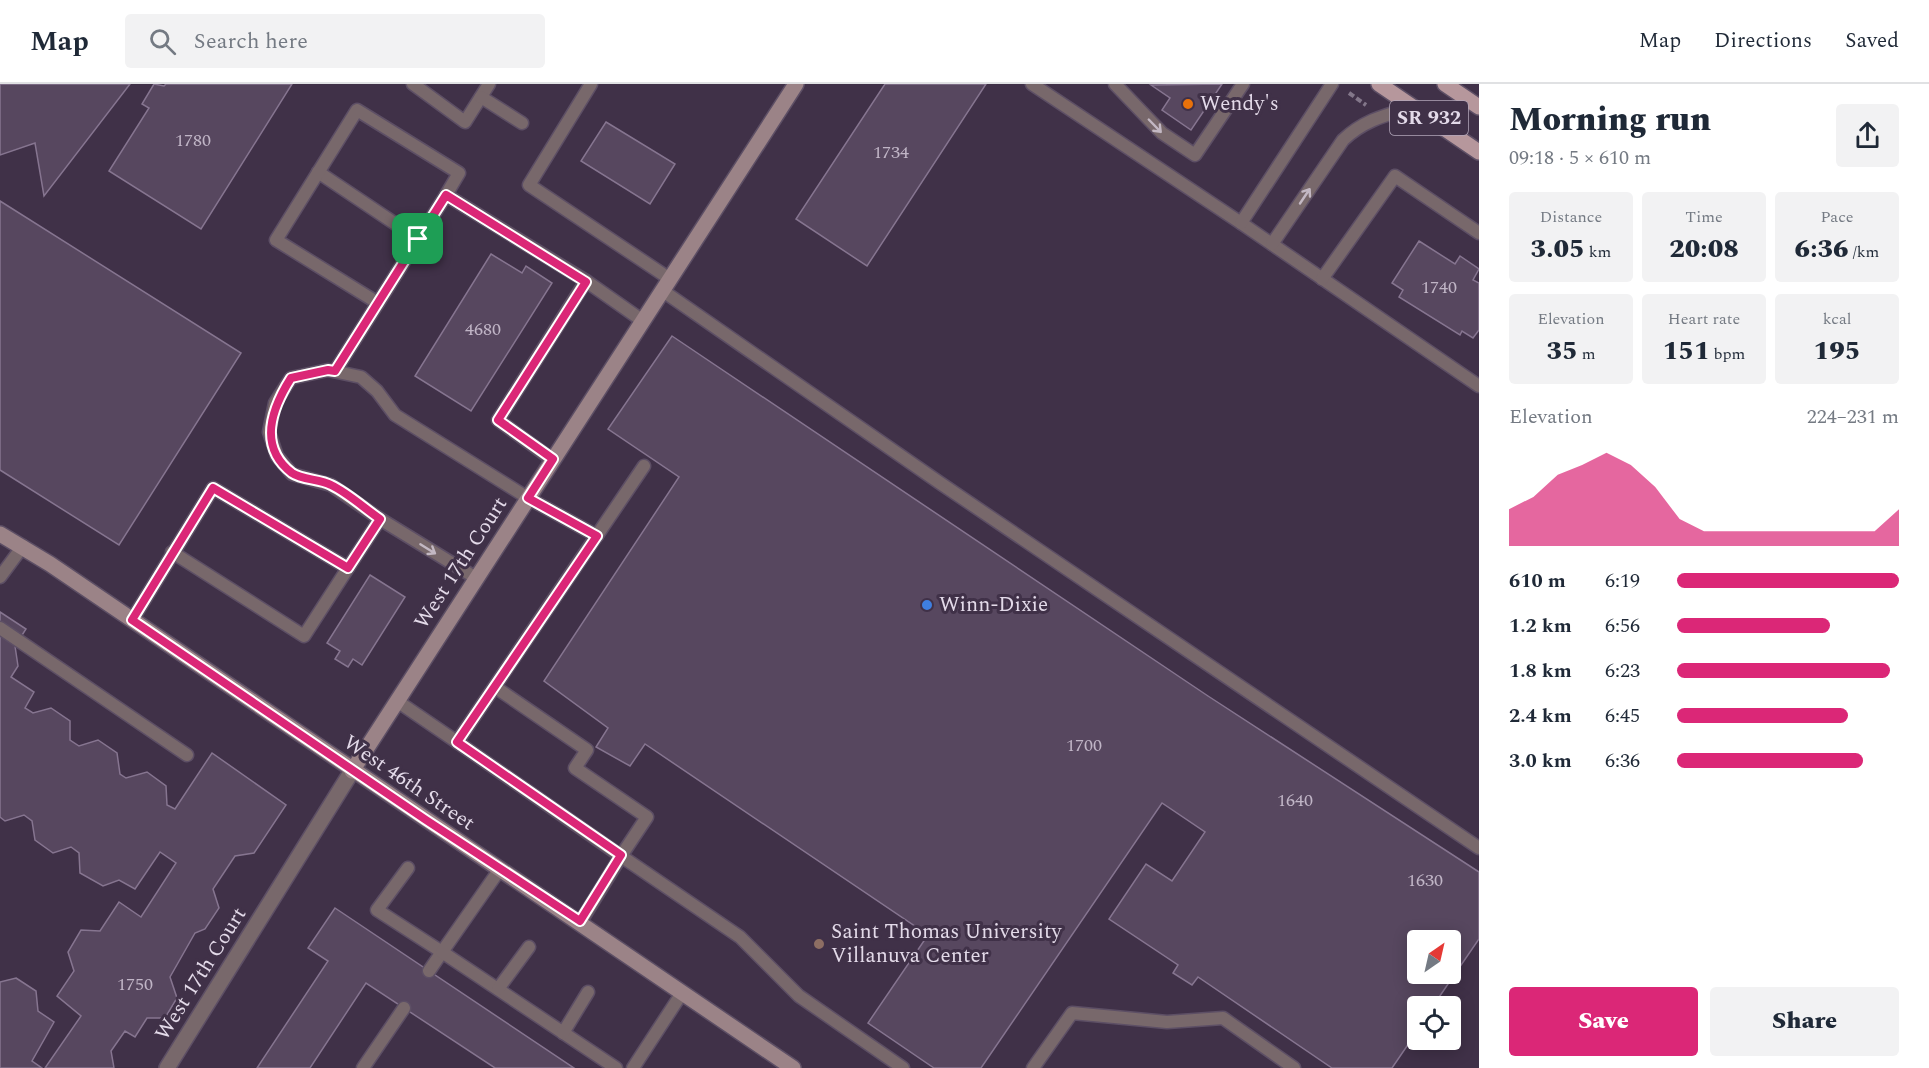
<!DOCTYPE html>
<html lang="en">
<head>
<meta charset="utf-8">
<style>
  body { margin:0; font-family:Spectral,serif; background:#f2f2f3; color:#1f2937; height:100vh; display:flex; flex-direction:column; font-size:22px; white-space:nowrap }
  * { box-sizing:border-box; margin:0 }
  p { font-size:20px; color:#747a83 }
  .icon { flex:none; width:33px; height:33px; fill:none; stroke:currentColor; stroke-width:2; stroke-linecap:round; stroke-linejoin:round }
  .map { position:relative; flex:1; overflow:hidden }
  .details { display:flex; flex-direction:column; background:#fff; width:450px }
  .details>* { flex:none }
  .needle { width:39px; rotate:34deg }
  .buttons { position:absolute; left:1407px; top:846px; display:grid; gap:12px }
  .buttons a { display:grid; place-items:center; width:54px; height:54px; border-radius:6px; background:#fff; box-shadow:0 3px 15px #0003; font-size:30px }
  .pin { position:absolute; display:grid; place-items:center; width:51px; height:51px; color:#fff; margin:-26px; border-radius:12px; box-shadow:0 3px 9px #0006 }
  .round { display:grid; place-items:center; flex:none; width:63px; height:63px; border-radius:6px; background:#f2f2f3 }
  .headline { display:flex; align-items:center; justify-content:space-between; height:102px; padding:0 30px }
  h1 { font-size:33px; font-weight:800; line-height:45px }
  .figures { display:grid; grid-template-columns:repeat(3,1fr); gap:9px; height:102px; padding:6px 30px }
  .figures div { display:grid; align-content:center; border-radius:6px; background:#f2f2f3; text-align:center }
  .figures b { font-size:26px; font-weight:800 }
  .figures small { font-size:16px; font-weight:400 }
  .figures p { font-size:16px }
  .chart { height:168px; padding:12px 30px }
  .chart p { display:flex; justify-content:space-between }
  .chart svg { width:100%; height:108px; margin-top:6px; fill:#db2777; opacity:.7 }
  .cta { display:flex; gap:12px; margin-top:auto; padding:12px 30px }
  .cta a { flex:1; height:69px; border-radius:6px; background:#db2777; color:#fff; font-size:24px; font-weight:800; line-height:69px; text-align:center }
  .cta a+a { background:#f2f2f3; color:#1f2937 }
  ul { padding:0 30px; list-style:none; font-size:20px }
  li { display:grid; grid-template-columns:96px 72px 1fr; align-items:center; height:45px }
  li i { height:15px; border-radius:8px; background:#db2777 }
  header { display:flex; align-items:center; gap:36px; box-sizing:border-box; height:84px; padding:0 30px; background:#fff; border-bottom:2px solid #e0e1e3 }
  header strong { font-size:28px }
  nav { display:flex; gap:33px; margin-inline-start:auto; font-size:21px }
  .search { width:420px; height:54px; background:#f2f2f3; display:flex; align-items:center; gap:15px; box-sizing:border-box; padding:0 21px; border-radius:6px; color:#747a83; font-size:22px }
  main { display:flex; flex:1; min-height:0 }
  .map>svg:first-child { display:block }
</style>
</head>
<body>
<header>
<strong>Map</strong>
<div class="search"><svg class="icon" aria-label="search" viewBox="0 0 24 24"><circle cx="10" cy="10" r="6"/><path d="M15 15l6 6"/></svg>Search here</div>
<nav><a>Map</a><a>Directions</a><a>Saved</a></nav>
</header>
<main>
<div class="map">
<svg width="1479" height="984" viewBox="0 0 1479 984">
  <rect width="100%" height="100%" fill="#403148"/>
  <g fill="#57475f" stroke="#867590" stroke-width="1.5" fill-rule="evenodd">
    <polygon points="0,0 130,0 44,112 35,59 0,71"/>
    <polygon points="154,0 164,2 166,0 292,0 201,145 109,87 149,24 142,20"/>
    <polygon points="885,0 986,0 867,182 796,135"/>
    <polygon points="1222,0 1191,46 1162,26 1170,14 1151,1"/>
    <polygon points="606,38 675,80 650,120 581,77"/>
    <polygon points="0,117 241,269 119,461 0,386"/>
    <polygon points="1419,157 1455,180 1460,172 1479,185 1473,196 1479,199 1479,246 1473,254 1462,247 1460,251 1399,213 1403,206 1392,199"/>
    <polygon points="491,170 522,189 526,182 552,199 471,327 415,292"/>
    <path d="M672 252 1208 612 1479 788V855L1433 922H1418V946L1392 984H1332L1198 893 1192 901 1173 889 1178 881 1109 835 1146 780 1172 797 1205 748 1162 719 981 984H934L868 939 928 851 645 660 630 682 596 663 608 644 544 597 679 393 608 345ZM1418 856H1450V890H1418Z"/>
    <polygon points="370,491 405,513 362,581 353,575 348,583 335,575 340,567 327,559"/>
    <polygon points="0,528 26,545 15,562 18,582 11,593 34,608 25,624 33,629 51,624 70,637 70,656 79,662 98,656 117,669 120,690 126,694 147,688 166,702 167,721 175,725 212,669 286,721 254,769 235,772 213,805 219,824 205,845 195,849 170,893 177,914 165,934 147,934 135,953 125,947 111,967 114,984 45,984 81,932 57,912 74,887 68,868 81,846 100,847 119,818 141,833 176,779 160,768 135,805 119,796 103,802 80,789 79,769 71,763 53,769 35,756 32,737 24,731 5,737 0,733"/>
    <polygon points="335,824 574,984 495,984 366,899 310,984 257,984 328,877 308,864"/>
    <polygon points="16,894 36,907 38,927 54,938 32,977 42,984 0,984 0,898"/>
  </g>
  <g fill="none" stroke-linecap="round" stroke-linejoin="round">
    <defs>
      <g id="lane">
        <polyline points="413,0 465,38 489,0"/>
        <polyline points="591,0 529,101 670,195"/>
        <polyline points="1032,0 1241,139 1479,302"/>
        <polyline points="1115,0 1162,49 1195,71 1243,0"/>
        <polyline points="481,13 522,39"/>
        <polyline points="318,88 418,155"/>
        <polyline points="1241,139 1332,0"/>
        <path d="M1272 160 1343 56C1364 36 1386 31 1413 23"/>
        <polyline points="1322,195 1395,92 1479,149"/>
        <polyline points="663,207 940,399 1479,764"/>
        <polyline points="378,219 446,111"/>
        <polyline points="335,287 378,219 276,156 357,26 459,89 446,111 586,197"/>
        <polyline points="553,376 498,336 586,197 643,237"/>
        <polyline points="172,468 304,552 348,484"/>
        <polyline points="0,493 23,462"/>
        <polyline points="476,494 380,435 331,401 292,390 277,372 269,348 275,319 291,294 328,286 361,293 377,307 395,331 528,414 597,452"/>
        <polyline points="132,536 213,404 348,484 380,435"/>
        <polyline points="0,544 187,671"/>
        <polyline points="495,603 587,666 575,684 647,733 621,772 740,853 799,912 903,984"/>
        <polyline points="397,617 457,658 644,382"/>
        <polyline points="457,658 621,772 581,837"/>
        <polyline points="408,784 377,826 442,868 429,887"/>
        <polyline points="500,785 442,868 616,984"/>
        <polyline points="498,905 529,863"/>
        <polyline points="563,949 588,908"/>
        <polyline points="363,984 404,924"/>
        <polyline points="633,984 682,909"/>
        <polyline points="1033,984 1072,929 1167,938 1223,934 1294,984"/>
      </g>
      <polyline id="street" points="167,984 352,687"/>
      <g id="secondary">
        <polyline points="0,450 50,480 793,984"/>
        <polyline points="352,687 796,0"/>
      </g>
      <g id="primary">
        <polyline points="1379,0 1479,68"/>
        <polyline points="1445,0 1479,23"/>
      </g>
    </defs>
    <use href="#lane" stroke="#5d4f65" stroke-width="15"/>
    <use href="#street" stroke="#5d4f65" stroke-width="18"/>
    <use href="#secondary" stroke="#5d4f65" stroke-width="18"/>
    <use href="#primary" stroke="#5d4f65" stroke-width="18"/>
    <polyline stroke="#83778a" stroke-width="4" stroke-dasharray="6 3" stroke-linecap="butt" points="1349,9 1366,21"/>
    <use href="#lane" stroke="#78686b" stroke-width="12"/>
    <use href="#street" stroke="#78686b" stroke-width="15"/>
    <use href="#secondary" stroke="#9b8387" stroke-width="15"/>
    <use href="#primary" stroke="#b6979c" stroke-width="15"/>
  </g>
  <defs><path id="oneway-shaft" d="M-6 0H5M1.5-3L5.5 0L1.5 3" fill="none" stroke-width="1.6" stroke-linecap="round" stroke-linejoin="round" transform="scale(1.5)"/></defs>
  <g stroke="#c3b8c3">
    <use href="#oneway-shaft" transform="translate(1155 42) rotate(46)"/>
    <use href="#oneway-shaft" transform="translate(1305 112) rotate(-56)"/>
    <use href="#oneway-shaft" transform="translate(428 465) rotate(32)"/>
  </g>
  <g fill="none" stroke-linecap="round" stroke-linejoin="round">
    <defs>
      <path id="route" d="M446 111 586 198 498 336 553 375 528 414 597 452 457 658 621 771 580 837 426 736 132 536 213 404 348 484 380 435C364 424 348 409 331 401 320 395 302 396 292 389 257 362 272 324 291 294L328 286 335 287Z"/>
    </defs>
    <use href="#route" stroke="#fff" stroke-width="12"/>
    <use href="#route" stroke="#db2777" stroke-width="8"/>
  </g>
  <circle fill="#e8710a" stroke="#403148" stroke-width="2" cx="1188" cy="20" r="6"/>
  <circle fill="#3f7fe0" stroke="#403148" stroke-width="2" cx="927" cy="521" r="6"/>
  <circle fill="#8d6e63" stroke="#403148" stroke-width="2" cx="819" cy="860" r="6"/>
  <g text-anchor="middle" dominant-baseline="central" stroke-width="6" stroke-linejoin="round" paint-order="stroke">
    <g font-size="18" fill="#c0b5c6">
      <text x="193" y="56">1780</text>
      <text x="891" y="68">1734</text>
      <text x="1439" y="203">1740</text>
      <text x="483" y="245">4680</text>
      <text x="1084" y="661">1700</text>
      <text x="1295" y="716">1640</text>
      <text x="1425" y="796">1630</text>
      <text x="135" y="900">1750</text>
    </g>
    <rect fill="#403148" stroke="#b2a7b9" stroke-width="1.5" x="1390" y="17" width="78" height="34" rx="4.5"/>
    <g font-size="20" font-weight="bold" fill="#e3dae9">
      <text x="1429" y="34">SR 932</text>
    </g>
    <g font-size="21" fill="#e3dae9" stroke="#403148" text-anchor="start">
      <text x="1200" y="20">Wendy's</text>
      <text x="939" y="521">Winn-Dixie</text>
      <text x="831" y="848">Saint Thomas University<tspan x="831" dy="24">Villanuva Center</tspan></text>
    </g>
    <g font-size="21" fill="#e3dae9" stroke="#403148">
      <text transform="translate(461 479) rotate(-57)">West 17th Court</text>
      <text transform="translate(409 699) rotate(34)">West 46th Street</text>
      <text transform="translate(201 890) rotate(-58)">West 17th Court</text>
    </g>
  </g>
</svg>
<div class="buttons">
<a><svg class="needle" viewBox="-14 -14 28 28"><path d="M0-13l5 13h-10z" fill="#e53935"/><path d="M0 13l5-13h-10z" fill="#747a83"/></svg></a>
<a><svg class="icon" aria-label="locate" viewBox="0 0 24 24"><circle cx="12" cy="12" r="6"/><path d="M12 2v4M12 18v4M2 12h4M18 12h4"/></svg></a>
</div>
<div class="pin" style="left:418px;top:155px;background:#1e9e55"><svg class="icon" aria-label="arrive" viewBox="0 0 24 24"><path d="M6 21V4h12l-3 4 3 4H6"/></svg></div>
</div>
<section class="details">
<div class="headline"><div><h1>Morning run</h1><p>09:18 · 5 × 610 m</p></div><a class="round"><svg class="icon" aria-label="share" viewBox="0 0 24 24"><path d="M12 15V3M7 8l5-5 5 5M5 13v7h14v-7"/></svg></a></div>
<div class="figures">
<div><p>Distance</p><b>3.05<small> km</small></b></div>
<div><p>Time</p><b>20:08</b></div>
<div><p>Pace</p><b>6:36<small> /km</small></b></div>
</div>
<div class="figures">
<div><p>Elevation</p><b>35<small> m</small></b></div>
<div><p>Heart rate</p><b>151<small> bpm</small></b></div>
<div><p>kcal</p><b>195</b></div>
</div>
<div class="chart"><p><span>Elevation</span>224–231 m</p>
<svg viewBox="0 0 160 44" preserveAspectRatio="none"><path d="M0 44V29L10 24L20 15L30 11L40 6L50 11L60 20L70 33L80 38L90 38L100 38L110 38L120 38L130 38L140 38L150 38L160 29V44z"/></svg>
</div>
<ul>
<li><b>610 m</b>6:19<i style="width:100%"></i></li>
<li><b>1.2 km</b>6:56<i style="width:69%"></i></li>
<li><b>1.8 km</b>6:23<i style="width:96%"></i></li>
<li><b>2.4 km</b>6:45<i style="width:77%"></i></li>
<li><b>3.0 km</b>6:36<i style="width:84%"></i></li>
</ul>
<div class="cta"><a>Save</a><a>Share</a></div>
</section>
</main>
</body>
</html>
